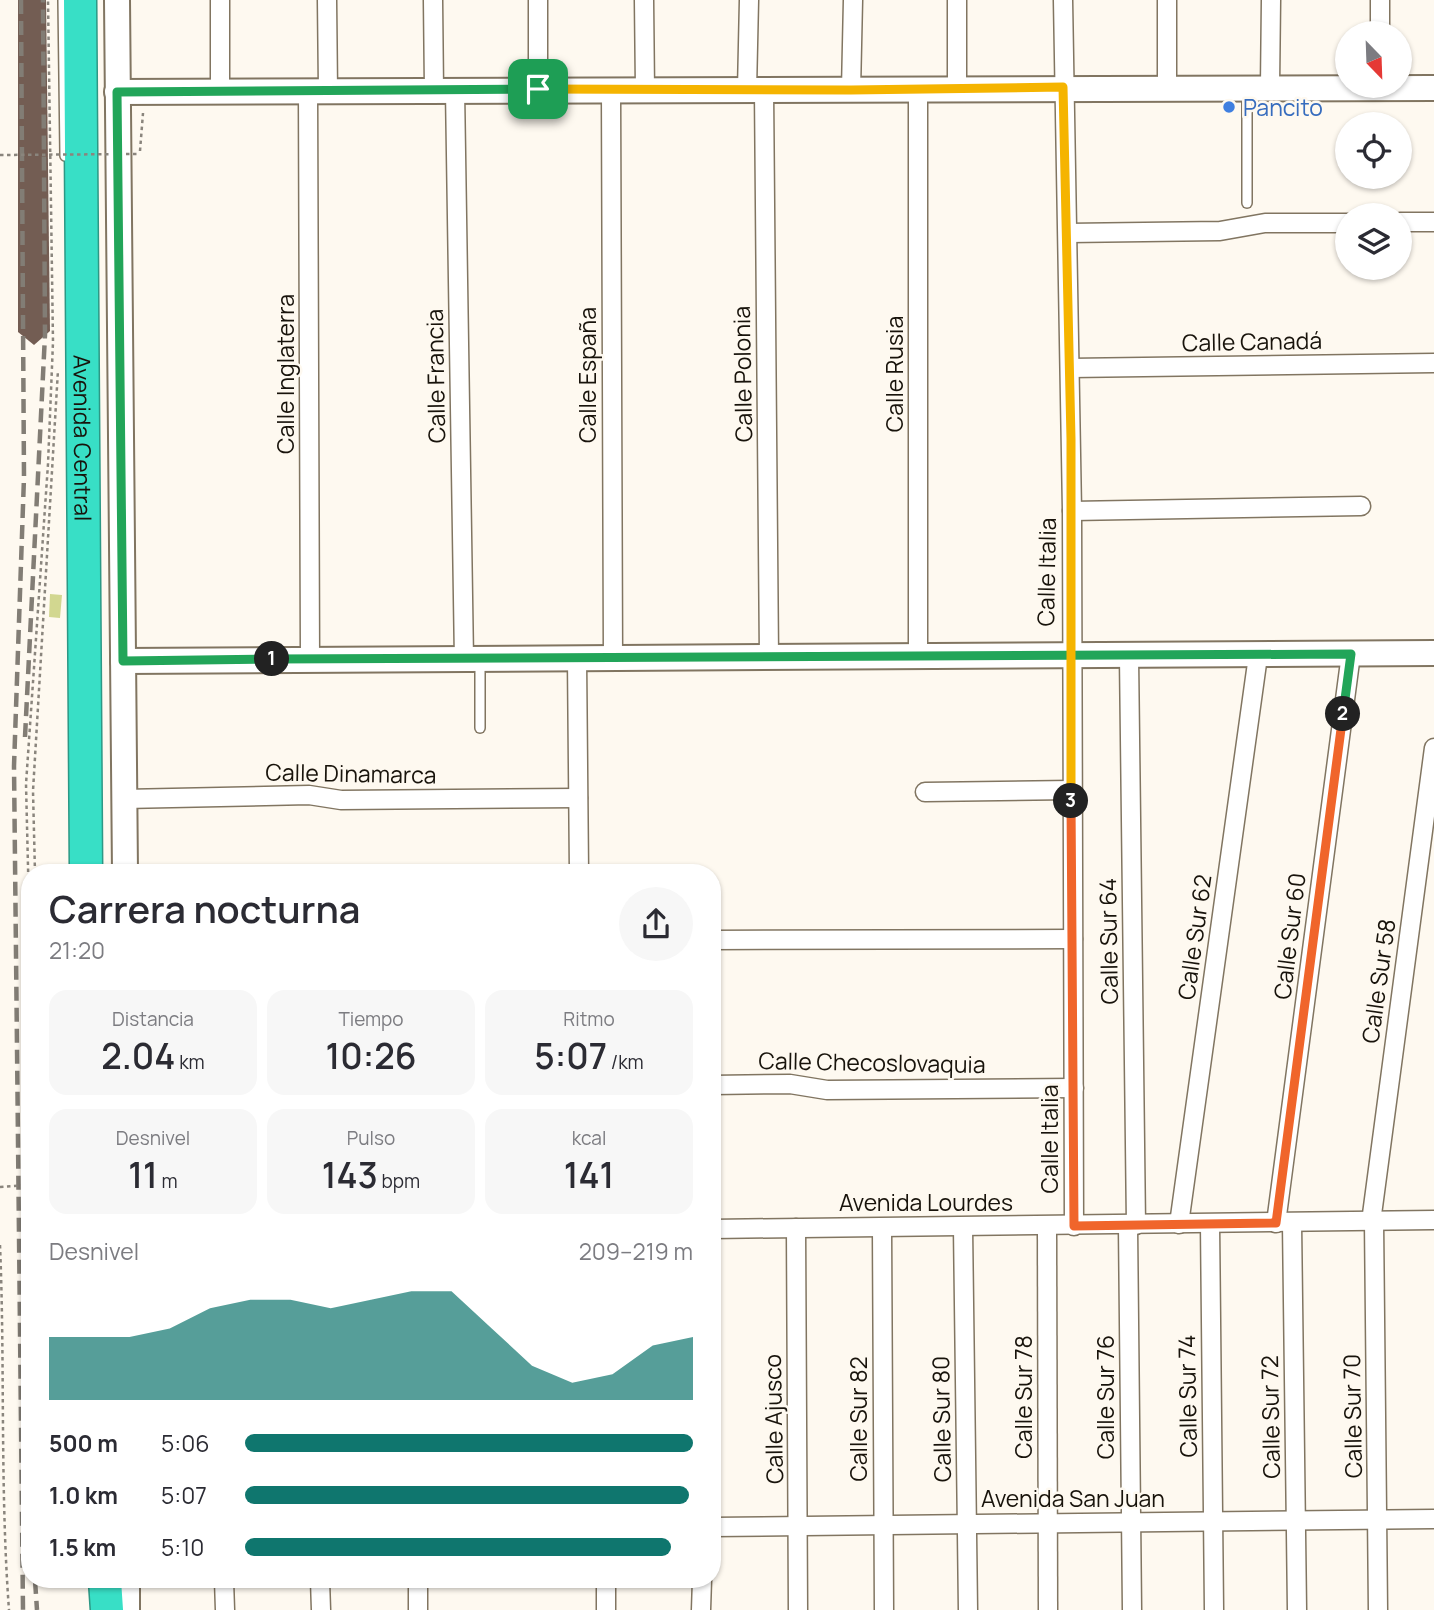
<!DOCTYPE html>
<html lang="es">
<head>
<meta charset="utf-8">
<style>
  body { margin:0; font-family:Manrope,sans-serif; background:#f7f7f7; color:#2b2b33; height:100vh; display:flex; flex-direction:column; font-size:26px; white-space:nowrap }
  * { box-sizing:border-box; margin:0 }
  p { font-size:23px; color:#7c7c81 }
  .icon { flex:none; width:38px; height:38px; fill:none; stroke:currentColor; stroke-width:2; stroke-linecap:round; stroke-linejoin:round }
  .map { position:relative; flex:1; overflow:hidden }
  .drawer { position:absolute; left:21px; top:864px; width:700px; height:724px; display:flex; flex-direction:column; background:#fff; border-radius:28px; box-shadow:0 2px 5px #0004 }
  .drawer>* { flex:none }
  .needle { width:46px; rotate:157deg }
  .controls { position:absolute; left:1335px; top:21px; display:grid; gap:14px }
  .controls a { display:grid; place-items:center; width:77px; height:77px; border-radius:50%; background:#fff; box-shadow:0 2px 5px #0004; font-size:35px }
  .pin { position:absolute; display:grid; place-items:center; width:60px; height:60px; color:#fff; margin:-30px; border-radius:14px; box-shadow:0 4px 10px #0006 }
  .km { position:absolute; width:35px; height:35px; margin:-18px; border-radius:50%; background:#222; color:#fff; font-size:19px; line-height:35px; text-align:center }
  .round { display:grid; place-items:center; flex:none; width:74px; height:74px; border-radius:37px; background:#f7f7f7 }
  .head { display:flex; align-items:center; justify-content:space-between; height:119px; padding:0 28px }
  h1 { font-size:38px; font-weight:600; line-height:52px }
  .metrics { display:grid; grid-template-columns:repeat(3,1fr); gap:10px; height:119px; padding:7px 28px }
  .metrics div { display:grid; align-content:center; border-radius:18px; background:#f7f7f7; text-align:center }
  .metrics b { font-size:35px; font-weight:600 }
  .metrics small { font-size:19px; font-weight:400 }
  .metrics p { font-size:19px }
  .chart { height:196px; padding:14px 28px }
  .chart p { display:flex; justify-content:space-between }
  .chart svg { width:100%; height:126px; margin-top:7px; fill:#0f766e; opacity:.7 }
  ul { padding:0 28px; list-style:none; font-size:23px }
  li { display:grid; grid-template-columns:112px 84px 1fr; align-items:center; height:52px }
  li i { height:18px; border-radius:9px; background:#0f766e }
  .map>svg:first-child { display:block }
</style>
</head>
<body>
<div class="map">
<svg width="1434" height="1610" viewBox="0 0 1434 1610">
  <rect width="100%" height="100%" fill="#fef9f0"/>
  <polygon fill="#d2d790" points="50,594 62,595 60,618 49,617"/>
  <polygon fill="#735d53" points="18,0 46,0 50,331 34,345 18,332"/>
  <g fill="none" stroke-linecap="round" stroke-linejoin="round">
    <defs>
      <g id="lane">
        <polyline points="63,0 65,156"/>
        <polyline points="1247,203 1247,91"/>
        <polyline points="480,660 480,728"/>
      </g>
      <g id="street">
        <polyline points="220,0 220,89"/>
        <polyline points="327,0 328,90"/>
        <polyline points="433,0 434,90"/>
        <polyline points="538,0 538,89"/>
        <polyline points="644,0 645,90"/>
        <polyline points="957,0 957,89"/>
        <polyline points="1063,0 1072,511 1074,1226"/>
        <polyline points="1167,0 1167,86"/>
        <polyline points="1380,0 1380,33"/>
        <polyline points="1270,86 1271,0"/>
        <polyline points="308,89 310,659"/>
        <polyline points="455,90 464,660"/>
        <polyline points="611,90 613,659"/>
        <polyline points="747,90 749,0"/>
        <polyline points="764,90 769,658"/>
        <polyline points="851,90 853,0"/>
        <polyline points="918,90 918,658"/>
        <polyline points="1400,222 1434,222"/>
        <polyline points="1068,233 1220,231 1265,223 1348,223"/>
        <polyline points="1070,368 1434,363"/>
        <polyline points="1072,511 1361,506"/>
        <polyline points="1129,657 1136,1225"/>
        <polyline points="577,659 579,873"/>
        <polyline points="925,792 1071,790"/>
        <polyline points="124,799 309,795 341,800 578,798"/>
        <polyline points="712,940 1073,939"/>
        <polyline points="712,1085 790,1084 827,1090 1074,1088"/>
        <polyline points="1374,1221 1378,1610"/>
        <polyline points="1371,1222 1434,748"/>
        <polyline points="1276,1223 1351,654"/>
        <polyline points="1292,1223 1297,1610"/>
        <polyline points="1179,1224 1258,656"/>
        <polyline points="1210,1224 1214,1610"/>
        <polyline points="1047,1226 1048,1610"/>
        <polyline points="1128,1226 1132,1610"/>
        <polyline points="963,1227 968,1610"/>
        <polyline points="796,1228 798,1610"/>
        <polyline points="882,1228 884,1610"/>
        <polyline points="712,1229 1434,1220"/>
        <polyline points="712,1527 1434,1519"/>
        <polyline points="224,1580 225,1610"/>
        <polyline points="320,1580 321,1610"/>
        <polyline points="418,1580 418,1610"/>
        <polyline points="606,1580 606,1610"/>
        <polyline points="701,1610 702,1580"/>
      </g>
      <g id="secondary">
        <polyline points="117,0 125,873"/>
        <polyline points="117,92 1434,88"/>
        <polyline points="123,661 1434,653"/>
        <polyline points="127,1610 127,1580"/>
      </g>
      <g id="highway">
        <path id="s1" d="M80 0 86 873"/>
        <polyline points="105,1580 107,1610"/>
      </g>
    </defs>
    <use href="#lane" stroke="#817561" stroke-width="12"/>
    <use href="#street" stroke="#817561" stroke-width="21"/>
    <use href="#secondary" stroke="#817561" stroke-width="28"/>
    <use href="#highway" stroke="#2d9885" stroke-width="35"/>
    <g stroke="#8a857d" stroke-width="2.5" stroke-dasharray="3.5 3.5" stroke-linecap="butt">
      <polyline points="140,151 143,113"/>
      <polyline points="35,873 33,791 58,370"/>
      <polyline points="30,949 26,784 48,464 53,342 48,0"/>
      <path d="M0 1245C5 1367 0 1489 9 1610"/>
    </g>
    <use href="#lane" stroke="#fff" stroke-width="9"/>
    <use href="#street" stroke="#fff" stroke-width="18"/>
    <use href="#secondary" stroke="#fff" stroke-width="24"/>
    <use href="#highway" stroke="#38dfc6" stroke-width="32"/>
    <g stroke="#827d75" stroke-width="4.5" stroke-dasharray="14 7" stroke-linecap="butt">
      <polyline points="21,0 24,477 14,766 23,1610"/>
      <polyline points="25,737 45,335 43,0"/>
      <polyline points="29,1332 30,1399"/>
      <polyline points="35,1580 37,1610"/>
    </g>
    <g stroke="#8a857d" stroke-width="2.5" stroke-dasharray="3.5 3.5" stroke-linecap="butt">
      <polyline points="0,155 139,154"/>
      <polyline points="0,1187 30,1185"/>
    </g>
  </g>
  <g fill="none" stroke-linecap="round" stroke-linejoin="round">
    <defs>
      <polyline id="split-1" points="272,659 123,661 117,92 538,89"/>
      <polyline id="split-2" points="272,659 1351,654 1343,714"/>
      <polyline id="split-3" points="1071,801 1074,1226 1276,1223 1343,714"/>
      <polyline id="split-4" points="538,89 851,90 1063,87 1071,439 1071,801"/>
    </defs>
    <use href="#split-1" stroke="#fff" stroke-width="14"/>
    <use href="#split-2" stroke="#fff" stroke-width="14"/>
    <use href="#split-3" stroke="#fff" stroke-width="14"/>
    <use href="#split-4" stroke="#fff" stroke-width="14"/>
    <use href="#split-1" stroke="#22a559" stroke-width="9"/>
    <use href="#split-2" stroke="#22a559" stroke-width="9"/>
    <use href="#split-3" stroke="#f0652b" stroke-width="9"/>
    <use href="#split-4" stroke="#f5b400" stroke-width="9"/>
  </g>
  <circle fill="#3f7fe0" stroke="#fef9f0" stroke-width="2.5" cx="1229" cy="107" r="7"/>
  <g text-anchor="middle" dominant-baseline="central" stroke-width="5" stroke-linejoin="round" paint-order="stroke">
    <g font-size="23" fill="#366cbe" stroke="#fef9f0" text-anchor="start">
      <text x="1243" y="107">Pancito</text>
    </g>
    <g font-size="23" fill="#18130b" stroke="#fef9f0">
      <text transform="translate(1252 341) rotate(-1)">Calle Canadá</text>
      <text transform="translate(285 374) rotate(-90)">Calle Inglaterra</text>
      <text transform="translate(742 374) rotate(-91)">Calle Polonia</text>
      <text transform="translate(894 374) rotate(-90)">Calle Rusia</text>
      <text transform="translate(587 375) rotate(-90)">Calle España</text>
      <text transform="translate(435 376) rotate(-91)">Calle Francia</text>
      <text stroke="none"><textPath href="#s1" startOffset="438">Avenida Central</textPath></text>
      <text transform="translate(1046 572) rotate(-89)">Calle Italia</text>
      <text transform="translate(351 773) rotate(1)">Calle Dinamarca</text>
      <text transform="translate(1289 936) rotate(-83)">Calle Sur 60</text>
      <text transform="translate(1194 937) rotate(-82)">Calle Sur 62</text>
      <text transform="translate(1108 941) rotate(-91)">Calle Sur 64</text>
      <text transform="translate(1378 981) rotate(-82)">Calle Sur 58</text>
      <text transform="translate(872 1062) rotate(1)">Calle Checoslovaquia</text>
      <text transform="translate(1049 1139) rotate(-90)">Calle Italia</text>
      <text x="926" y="1202">Avenida Lourdes</text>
      <text transform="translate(1187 1396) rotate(-91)">Calle Sur 74</text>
      <text transform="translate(1023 1397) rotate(-90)">Calle Sur 78</text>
      <text transform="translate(1105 1397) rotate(-90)">Calle Sur 76</text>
      <text transform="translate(1352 1416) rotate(-91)">Calle Sur 70</text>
      <text transform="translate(1270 1417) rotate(-91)">Calle Sur 72</text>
      <text transform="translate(773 1419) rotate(-91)">Calle Ajusco</text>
      <text transform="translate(858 1419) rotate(-90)">Calle Sur 82</text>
      <text transform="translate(941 1419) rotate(-91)">Calle Sur 80</text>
      <text x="1073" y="1498">Avenida San Juan</text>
    </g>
  </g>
</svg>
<div class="controls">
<a><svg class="needle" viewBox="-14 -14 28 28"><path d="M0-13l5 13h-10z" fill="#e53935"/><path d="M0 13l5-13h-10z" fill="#7c7c81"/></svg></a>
<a><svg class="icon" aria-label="locate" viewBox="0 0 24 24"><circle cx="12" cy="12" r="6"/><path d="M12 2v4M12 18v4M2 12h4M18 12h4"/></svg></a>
<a><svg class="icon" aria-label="layers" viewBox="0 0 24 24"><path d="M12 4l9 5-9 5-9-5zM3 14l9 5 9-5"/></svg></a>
</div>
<div class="pin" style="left:538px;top:89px;background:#1e9e55"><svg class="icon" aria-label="arrive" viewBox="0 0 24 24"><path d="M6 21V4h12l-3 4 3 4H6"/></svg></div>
<b class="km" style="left:272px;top:659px">1</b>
<b class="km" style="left:1343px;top:714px">2</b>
<b class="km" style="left:1071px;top:801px">3</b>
<section class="drawer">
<div class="head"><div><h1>Carrera nocturna</h1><p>21:20</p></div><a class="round"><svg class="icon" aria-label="share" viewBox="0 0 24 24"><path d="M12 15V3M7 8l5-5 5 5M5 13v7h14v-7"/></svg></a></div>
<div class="metrics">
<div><p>Distancia</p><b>2.04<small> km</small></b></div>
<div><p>Tiempo</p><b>10:26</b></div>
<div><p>Ritmo</p><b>5:07<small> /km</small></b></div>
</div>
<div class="metrics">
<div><p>Desnivel</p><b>11<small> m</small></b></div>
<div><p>Pulso</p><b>143<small> bpm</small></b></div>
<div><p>kcal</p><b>141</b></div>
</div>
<div class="chart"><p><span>Desnivel</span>209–219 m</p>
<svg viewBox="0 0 160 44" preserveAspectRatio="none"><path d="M0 44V22L10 22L20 22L30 19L40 12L50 9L60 9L70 12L80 9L90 6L100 6L110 19L120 32L130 38L140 35L150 25L160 22V44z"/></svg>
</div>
<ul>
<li><b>500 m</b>5:06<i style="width:100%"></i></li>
<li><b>1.0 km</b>5:07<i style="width:99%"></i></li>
<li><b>1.5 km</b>5:10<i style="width:95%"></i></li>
</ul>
</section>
</div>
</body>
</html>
